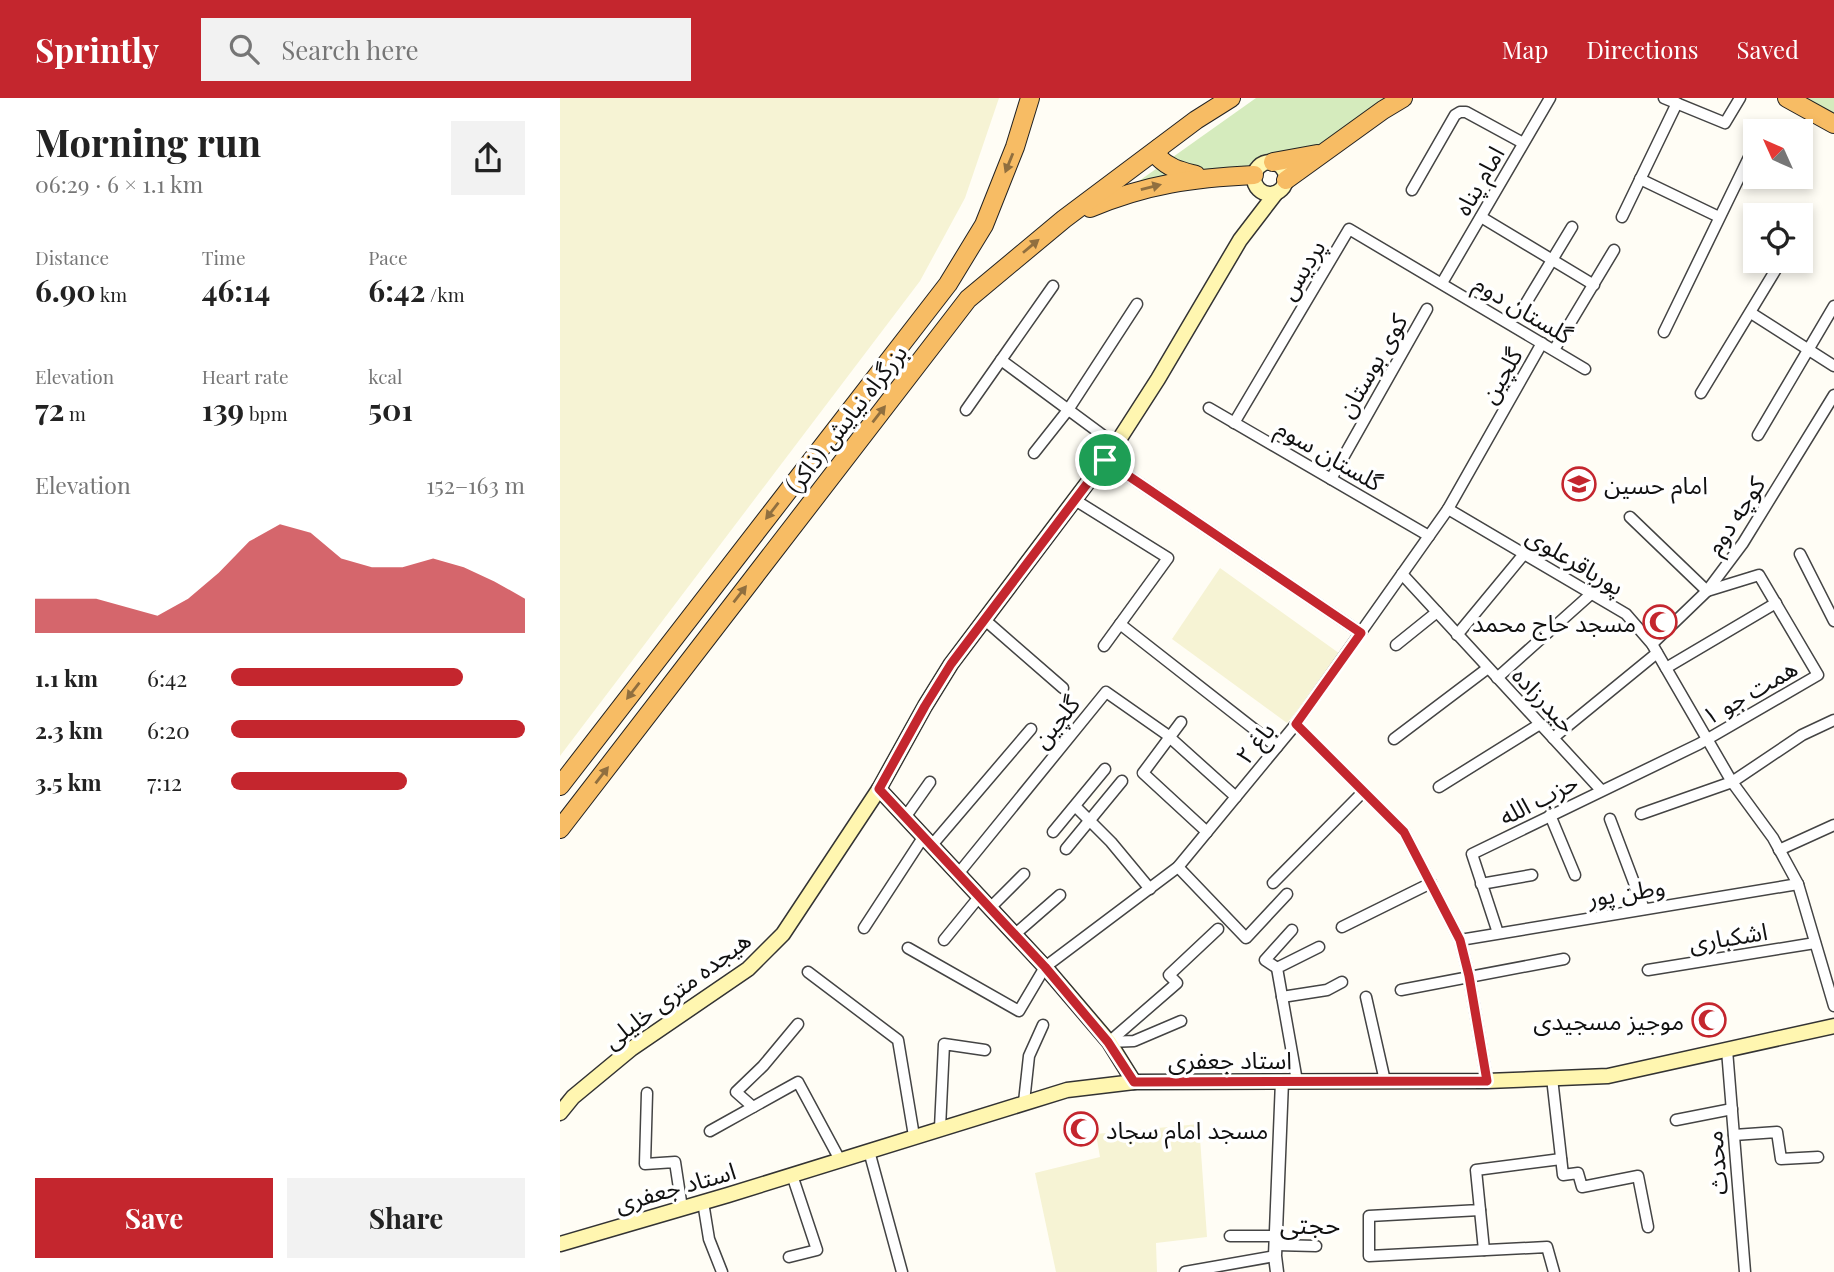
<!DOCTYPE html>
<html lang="en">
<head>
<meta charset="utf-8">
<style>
  body { margin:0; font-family:"Playfair Display","Noto Sans Arabic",serif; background:#f2f2f2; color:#222; height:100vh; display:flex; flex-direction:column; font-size:26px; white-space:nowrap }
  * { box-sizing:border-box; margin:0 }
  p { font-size:23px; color:#767676 }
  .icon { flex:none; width:38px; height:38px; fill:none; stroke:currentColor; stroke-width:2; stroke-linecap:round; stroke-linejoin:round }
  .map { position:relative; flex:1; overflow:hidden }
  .drawer { display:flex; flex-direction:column; background:#fff; width:560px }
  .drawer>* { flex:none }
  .needle { width:46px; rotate:315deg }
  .buttons { position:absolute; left:1183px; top:21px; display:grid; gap:14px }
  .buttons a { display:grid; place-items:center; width:70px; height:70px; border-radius:0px; background:#fff; box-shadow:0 4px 10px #0003; font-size:35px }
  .pin { position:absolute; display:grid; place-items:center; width:60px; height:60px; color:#fff; margin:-30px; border:4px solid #fff; border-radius:50%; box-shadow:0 2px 7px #0007 }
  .round { display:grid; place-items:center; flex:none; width:74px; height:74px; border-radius:0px; background:#f2f2f2 }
  .overview { display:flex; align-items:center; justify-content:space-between; height:119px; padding:0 35px }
  h1 { font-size:38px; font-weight:700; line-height:52px }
  .figures { display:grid; grid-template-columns:repeat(3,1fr); gap:10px; height:119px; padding:7px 35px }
  .figures div { display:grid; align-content:center }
  .figures b { font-size:30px; font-weight:700 }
  .figures small { font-size:19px; font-weight:400 }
  .figures p { font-size:19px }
  .chart { height:196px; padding:14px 35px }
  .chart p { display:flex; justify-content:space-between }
  .chart svg { width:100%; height:126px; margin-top:7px; fill:#c4262e; opacity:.7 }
  .cta { display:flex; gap:14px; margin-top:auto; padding:14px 35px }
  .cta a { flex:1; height:80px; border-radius:0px; background:#c4262e; color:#fff; font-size:28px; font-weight:700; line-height:80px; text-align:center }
  .cta a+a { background:#f2f2f2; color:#222 }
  ul { padding:0 35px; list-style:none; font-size:23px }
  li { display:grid; grid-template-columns:112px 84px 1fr; align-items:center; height:52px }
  li i { height:18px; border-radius:9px; background:#c4262e }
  header { display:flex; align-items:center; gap:42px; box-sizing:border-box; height:98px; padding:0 35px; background:#c4262e; color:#fff }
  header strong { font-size:33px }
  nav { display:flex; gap:38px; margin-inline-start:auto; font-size:24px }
  .search { width:490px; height:63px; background:#f2f2f2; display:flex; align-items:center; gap:18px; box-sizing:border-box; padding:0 24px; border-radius:0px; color:#767676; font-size:26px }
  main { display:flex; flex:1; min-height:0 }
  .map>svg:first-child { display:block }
</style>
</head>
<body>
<header>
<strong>Sprintly</strong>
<div class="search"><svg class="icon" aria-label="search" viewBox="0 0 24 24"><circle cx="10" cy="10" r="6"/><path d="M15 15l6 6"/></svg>Search here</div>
<nav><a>Map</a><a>Directions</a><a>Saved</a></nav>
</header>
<main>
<section class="drawer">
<div class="overview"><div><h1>Morning run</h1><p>06:29 · 6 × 1.1 km</p></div><a class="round"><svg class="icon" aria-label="share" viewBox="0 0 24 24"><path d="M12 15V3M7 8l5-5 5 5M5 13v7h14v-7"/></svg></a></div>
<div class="figures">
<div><p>Distance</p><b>6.90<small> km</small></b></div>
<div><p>Time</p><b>46:14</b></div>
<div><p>Pace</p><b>6:42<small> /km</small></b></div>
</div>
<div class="figures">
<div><p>Elevation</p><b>72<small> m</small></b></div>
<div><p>Heart rate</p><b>139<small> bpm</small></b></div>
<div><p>kcal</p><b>501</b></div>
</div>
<div class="chart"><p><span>Elevation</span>152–163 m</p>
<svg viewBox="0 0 160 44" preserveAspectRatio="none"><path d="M0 44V32L10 32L20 32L30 35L40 38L50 32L60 23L70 12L80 6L90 9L100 18L110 21L120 21L130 18L140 21L150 26L160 32V44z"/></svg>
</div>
<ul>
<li><b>1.1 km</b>6:42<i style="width:79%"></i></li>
<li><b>2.3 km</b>6:20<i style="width:100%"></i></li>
<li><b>3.5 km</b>7:12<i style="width:60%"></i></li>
</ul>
<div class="cta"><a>Save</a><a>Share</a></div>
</section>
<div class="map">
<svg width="1274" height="1174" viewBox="0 0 1274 1174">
  <rect width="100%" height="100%" fill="#fffdf5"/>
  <g fill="#f6f3d4">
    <polygon points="0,0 439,0 405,100 360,183 0,658"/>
    <polygon points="660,470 783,558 727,625 612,541"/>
    <polygon points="639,1026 647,1139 596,1145 597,1174 496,1174 475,1075 540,1059 536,1036"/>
  </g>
  <g fill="#d5ebbd">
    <polygon points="696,0 831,0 759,50 720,63 579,83"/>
    <polygon points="1243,0 1274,0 1274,19"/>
  </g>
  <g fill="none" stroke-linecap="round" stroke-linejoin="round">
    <defs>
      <g id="minor">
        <polyline points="1104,0 1165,25 1180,0"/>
        <polyline points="1080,81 1159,119"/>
        <polyline points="852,92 895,17 900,14 906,14 963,45"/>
        <polyline points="921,119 1034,187"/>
        <polyline points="1062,119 1117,5"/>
        <polyline points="1241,128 1243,125"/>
        <polyline points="882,185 990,0"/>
        <polyline points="963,210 1012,129"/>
        <polyline points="1191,215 1274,268"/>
        <polyline points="1104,234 1193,51"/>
        <polyline points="994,252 1054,152"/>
        <polyline points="441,262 556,347"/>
        <polyline points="1141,295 1221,163"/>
        <polyline points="649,310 869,438"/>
        <polyline points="406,312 493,188"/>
        <polyline points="674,325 789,131 1025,271"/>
        <polyline points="1198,337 1274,208"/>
        <polyline points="474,355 508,312 577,206"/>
        <polyline points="545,362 801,535"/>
        <polyline points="771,381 867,211"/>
        <polyline points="515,402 608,460 544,548"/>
        <polyline points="888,411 1066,516 1092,546 1172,684 1213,740 1238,786 1274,908"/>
        <polyline points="1240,456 1274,523"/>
        <polyline points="842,476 1041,692"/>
        <polyline points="425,522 503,590"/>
        <polyline points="560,526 717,649"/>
        <polyline points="897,537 964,456"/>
        <polyline points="1092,546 1147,493 1183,445 1274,297"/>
        <polyline points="836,547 877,514"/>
        <polyline points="1106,570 1216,505"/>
        <polyline points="937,580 1031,496"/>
        <polyline points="621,624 583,675 647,734"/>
        <polyline points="736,626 844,734 900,842 909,878 927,983"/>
        <polyline points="993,640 1097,555"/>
        <polyline points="834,641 928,570"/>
        <polyline points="879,689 980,626"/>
        <polyline points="515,708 551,744 590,791"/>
        <polyline points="1081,716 1172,684 1242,637 1274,622"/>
        <polyline points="990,717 1015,777"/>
        <polyline points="346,718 370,684"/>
        <polyline points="1050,721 1084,811"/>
        <polyline points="493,734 545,671"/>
        <polyline points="372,747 471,631"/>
        <polyline points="506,751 562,683"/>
        <polyline points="1219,752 1274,727"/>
        <polyline points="618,769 686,840 727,796"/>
        <polyline points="398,776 546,594 606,636 676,699"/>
        <polyline points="713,785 803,694"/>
        <polyline points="921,786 972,777"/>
        <polyline points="429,811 464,776"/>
        <polyline points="782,829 871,785"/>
        <polyline points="304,830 364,738"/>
        <polyline points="938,835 912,756 1139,646 1258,577 1199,477 1147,493 1070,419"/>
        <polyline points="454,837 500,797"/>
        <polyline points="384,842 419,799"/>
        <polyline points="900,842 1238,786"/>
        <polyline points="348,850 459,913 485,869 618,769 736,626 888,411 982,245"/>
        <polyline points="717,870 705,862 732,832"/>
        <polyline points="1088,872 1255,845"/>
        <polyline points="248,874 338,942 354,1038"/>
        <polyline points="841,892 1004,861"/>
        <polyline points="722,899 767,892 782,884"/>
        <polyline points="806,899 825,983"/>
        <polyline points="549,944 617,885 609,877 658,831"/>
        <polyline points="549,944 574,943 621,923"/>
        <polyline points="1167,952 1185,1174"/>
        <polyline points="992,980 1003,1077 1018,1075 1022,1089 1078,1078 1088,1129"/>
        <polyline points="737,983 717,870 759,849"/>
        <polyline points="87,995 85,1066 115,1064 122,1110"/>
        <polyline points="464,1004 469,958 483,927"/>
        <polyline points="193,1009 176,994 203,968 238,926"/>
        <polyline points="1116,1022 1172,1011"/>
        <polyline points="380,1030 384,946 425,952"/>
        <polyline points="150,1033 238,984 280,1062"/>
        <polyline points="1174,1037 1217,1034 1221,1061 1258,1059"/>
        <polyline points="309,1053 342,1174"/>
        <polyline points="143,1104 149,1141 162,1174"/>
        <polyline points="920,1112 924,1152"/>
        <polyline points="670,1138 716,1138"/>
        <polyline points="716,1147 756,1148"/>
        <polyline points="229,1159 257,1152 232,1077"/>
        <polyline points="625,1174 715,1158"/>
        <polyline points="994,1174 987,1149 809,1158 809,1118 920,1112 916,1072 1001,1061"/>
      </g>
      <polyline id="tertiary" points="717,1174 715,1158 722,983"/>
      <g id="secondary">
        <circle cx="710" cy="80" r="16"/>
        <polyline points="319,691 485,869 549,944 574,984"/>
        <polyline points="0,1015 13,999 71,951 188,871 223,836 319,691 365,608 391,566 553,351 598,281 680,142 716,95"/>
        <polyline points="0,1146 168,1097 507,992 574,984 927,983 1048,978 1274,928"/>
      </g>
      <g id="trunk">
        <polyline points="1227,0 1274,26"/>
        <path d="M599 50 598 59C610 71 621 73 636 77"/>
        <polyline points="713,64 757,56"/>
        <polyline points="726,82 823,12 843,0"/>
        <path d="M530 110C587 86 633 80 694 77"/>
        <polyline points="0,688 388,186 424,127 455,49 470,0"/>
        <polyline points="0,731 408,201 504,121 636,22 671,0"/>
      </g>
    </defs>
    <use href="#minor" stroke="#444" stroke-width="13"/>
    <use href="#tertiary" stroke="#444" stroke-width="15"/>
    <use href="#secondary" stroke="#333" stroke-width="17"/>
    <use href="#trunk" stroke="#222" stroke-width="20"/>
    <use href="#minor" stroke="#fff" stroke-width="10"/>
    <use href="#tertiary" stroke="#fff" stroke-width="12"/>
    <use href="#secondary" stroke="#fff6b0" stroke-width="14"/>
    <use href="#trunk" stroke="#f7bc64" stroke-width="18"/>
  </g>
  <defs><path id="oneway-solid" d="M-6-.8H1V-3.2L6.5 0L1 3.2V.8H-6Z" transform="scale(1.75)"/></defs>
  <g fill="#906f3f">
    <use href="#oneway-solid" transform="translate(449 65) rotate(112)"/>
    <use href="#oneway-solid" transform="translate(591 89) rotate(-14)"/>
    <use href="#oneway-solid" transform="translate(471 148) rotate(-40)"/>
    <use href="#oneway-solid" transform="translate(319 316) rotate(-52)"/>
    <use href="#oneway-solid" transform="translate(212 413) rotate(128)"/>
    <use href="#oneway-solid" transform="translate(180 496) rotate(-52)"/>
    <use href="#oneway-solid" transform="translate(73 593) rotate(128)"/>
    <use href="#oneway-solid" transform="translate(42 677) rotate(-52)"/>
  </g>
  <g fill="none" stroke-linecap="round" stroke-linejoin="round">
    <defs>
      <polygon id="route" points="545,362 801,535 736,626 844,734 900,842 909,878 927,983 574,984 548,944 485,869 319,691 365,608 391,566"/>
    </defs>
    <use href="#route" stroke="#fff" stroke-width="14"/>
    <use href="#route" stroke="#c4262e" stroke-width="9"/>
  </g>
  <defs>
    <symbol id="school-ring" viewBox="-11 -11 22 22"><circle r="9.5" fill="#fff" stroke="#c4262e" stroke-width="1.5"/><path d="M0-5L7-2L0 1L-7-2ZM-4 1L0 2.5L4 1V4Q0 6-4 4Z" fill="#c4262e"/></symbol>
    <symbol id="mosque-ring" viewBox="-11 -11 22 22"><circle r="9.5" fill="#fff" stroke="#c4262e" stroke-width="1.5"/><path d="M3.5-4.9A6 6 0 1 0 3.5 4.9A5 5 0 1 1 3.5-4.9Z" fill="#c4262e"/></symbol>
  </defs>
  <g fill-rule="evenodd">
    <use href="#school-ring" x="1000" y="367" width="38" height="38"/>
    <use href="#mosque-ring" x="1081" y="505" width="38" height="38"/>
    <use href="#mosque-ring" x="1130" y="903" width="38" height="38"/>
    <use href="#mosque-ring" x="502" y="1012" width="38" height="38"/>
  </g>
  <g text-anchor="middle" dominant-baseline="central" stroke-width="7" stroke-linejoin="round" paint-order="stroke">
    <g font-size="24" fill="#111" stroke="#fff">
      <text transform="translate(918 82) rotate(-60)">امام پناه</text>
      <text transform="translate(741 171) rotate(-59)">پردیس</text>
      <text transform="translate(964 210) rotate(31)">گلستان دوم</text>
      <text transform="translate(811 267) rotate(-60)">کوی بوستان</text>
      <text transform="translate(940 277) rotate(-60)">گلچین</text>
      <text transform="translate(285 320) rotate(-52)">بزرگراه نیایش (ذاکر)</text>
      <text transform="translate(770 356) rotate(30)">گلستان سوم</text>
      <text transform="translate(1174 417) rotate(-57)">کوچه دوم</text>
      <text transform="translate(1016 462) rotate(31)">پورباقرعلوی</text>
      <text transform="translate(1189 593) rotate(-30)">همت جو ۱</text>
      <text transform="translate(985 601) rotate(47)">حیدرزاده</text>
      <text transform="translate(495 623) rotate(-51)">گلچین</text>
      <text transform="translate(694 644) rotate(-51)">باغ ۲</text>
      <text transform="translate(978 700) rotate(-27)">حزب الله</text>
      <text transform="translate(1066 793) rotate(-9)">وطن پور</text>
      <text transform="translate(1168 838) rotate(-9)">اشکباری</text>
      <text transform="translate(116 891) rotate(-37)">هیجده متری خلیلی</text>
      <text x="670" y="961">استاد جعفری</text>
      <text transform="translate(1155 1065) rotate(-95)">محدث</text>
      <text transform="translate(115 1088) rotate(-16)">استاد جعفری</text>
    </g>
    <g font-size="24" fill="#111" stroke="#fff" text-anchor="start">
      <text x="1044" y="386">امام حسین</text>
      <text x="1076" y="524" text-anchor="end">مسجد حاج محمد</text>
      <text x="1124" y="922" text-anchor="end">موجیز مسجیدی</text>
      <text x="546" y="1031">مسجد امام سجاد</text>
    </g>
    <g font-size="26" fill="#111" stroke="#fff">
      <text x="750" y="1125">حجتی</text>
    </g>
  </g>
</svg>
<div class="buttons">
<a><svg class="needle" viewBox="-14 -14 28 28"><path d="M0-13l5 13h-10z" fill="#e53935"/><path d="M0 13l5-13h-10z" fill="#767676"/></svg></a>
<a><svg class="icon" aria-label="locate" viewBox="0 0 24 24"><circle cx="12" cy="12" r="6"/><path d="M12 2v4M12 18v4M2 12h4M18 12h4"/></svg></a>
</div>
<div class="pin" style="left:545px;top:362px;background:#1e9e55"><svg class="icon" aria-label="arrive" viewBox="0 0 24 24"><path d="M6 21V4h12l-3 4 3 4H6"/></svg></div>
</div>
</main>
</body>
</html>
